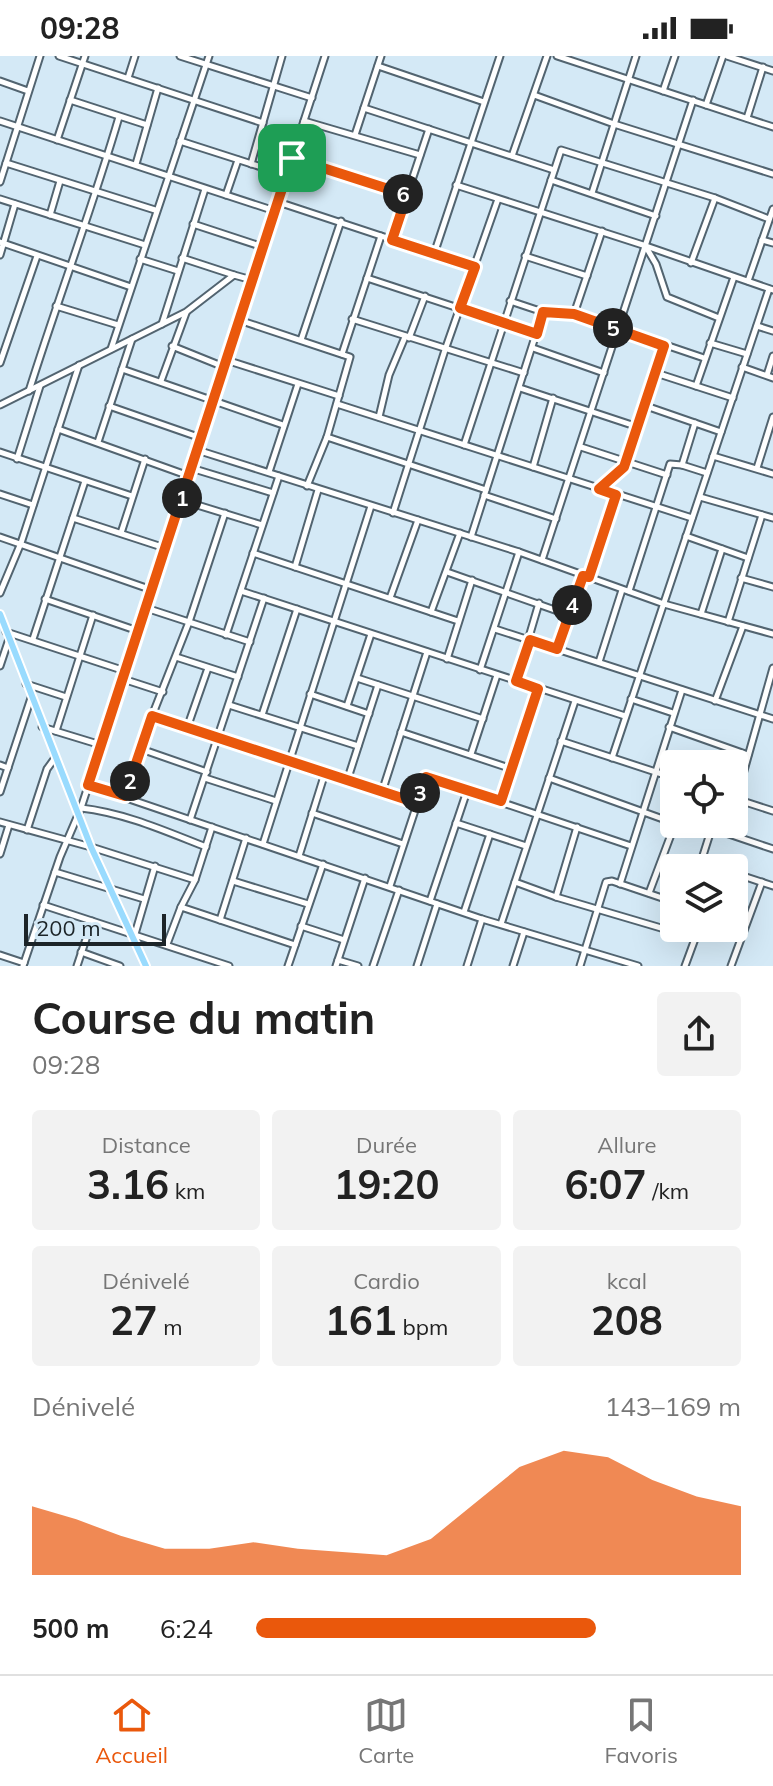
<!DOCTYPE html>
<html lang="fr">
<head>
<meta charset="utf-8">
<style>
  body { margin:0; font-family:Mulish,sans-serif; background:#f2f2f2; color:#222; height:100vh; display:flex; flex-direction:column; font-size:30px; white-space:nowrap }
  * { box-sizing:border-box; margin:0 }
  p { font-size:26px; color:#767676 }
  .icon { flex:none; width:44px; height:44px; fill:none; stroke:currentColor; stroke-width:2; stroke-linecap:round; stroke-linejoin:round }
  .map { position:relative; height:910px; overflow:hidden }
  .sheet { display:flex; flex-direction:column; background:#fff; flex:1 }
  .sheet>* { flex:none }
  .buttons { position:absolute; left:660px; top:694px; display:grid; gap:16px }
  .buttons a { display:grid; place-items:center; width:88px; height:88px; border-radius:8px; background:#fff; box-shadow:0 8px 32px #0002; font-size:40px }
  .scale { position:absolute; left:24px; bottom:20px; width:142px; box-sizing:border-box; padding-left:8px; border:4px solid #1c2428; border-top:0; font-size:22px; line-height:28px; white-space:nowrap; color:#1c2428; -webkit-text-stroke:6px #d4e9f6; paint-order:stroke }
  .pin { position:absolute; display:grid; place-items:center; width:68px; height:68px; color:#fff; margin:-34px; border-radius:16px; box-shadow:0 4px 12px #0006 }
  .km { position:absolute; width:40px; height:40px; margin:-20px; border-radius:50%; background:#222; color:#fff; font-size:22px; line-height:40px; text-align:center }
  .round { display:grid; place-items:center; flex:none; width:84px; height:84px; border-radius:8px; background:#f2f2f2 }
  .headline { display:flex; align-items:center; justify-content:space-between; height:136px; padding:0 32px }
  h1 { font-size:44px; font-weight:700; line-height:60px }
  .stats { display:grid; grid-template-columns:repeat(3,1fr); gap:12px; height:136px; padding:8px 32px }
  .stats div { display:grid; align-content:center; border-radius:8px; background:#f2f2f2; text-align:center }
  .stats b { font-size:40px; font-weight:700 }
  .stats small { font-size:22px; font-weight:400 }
  .stats p { font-size:22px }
  .chart { height:224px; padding:16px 32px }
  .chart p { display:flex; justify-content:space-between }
  .chart svg { width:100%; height:144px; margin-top:8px; fill:#ea580c; opacity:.7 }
  ul { padding:0 32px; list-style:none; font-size:26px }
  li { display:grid; grid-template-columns:128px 96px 1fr; align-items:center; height:60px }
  li i { height:20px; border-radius:10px; background:#ea580c }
  .status { display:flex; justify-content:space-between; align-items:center; height:56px; padding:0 40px; background:#fff; direction:ltr }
  .status svg { height:22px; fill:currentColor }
  .tabs { display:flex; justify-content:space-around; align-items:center; height:112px; border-top:2px solid #e0e0e0; background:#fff; font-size:22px; color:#767676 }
  .tabs a { display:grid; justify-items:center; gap:4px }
  .tabs .on { color:#ea580c }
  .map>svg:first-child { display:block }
</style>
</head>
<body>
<div class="status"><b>09:28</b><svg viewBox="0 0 49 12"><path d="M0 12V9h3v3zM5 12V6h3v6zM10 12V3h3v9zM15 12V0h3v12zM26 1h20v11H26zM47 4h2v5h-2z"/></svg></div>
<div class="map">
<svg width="773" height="910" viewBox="0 0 773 910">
  <rect width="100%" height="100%" fill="#d4e9f6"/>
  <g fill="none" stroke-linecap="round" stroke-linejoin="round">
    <defs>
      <g id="minor">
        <polyline points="59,0 263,67"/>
        <polyline points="180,0 312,42"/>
        <polyline points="557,0 773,71"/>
        <polyline points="727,0 773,15"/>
        <polyline points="378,10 484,46"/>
        <polyline points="128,22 135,0"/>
        <polyline points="0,25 28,35"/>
        <polyline points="663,35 675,0"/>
        <polyline points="534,39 614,68 773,118"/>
        <polyline points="70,44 147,69"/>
        <polyline points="706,49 723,0"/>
        <polyline points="364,52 554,114"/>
        <polyline points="747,62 763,11"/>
        <polyline points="0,65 275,155"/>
        <polyline points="304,65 420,99"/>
        <polyline points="355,79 381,0"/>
        <polyline points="57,84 85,0"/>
        <polyline points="180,85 286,119"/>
        <polyline points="512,100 547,0"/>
        <polyline points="292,102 407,139"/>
        <polyline points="6,107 155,154"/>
        <polyline points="136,108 158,32"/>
        <polyline points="251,108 282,0"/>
        <polyline points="551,124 656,160"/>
        <polyline points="0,126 40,0"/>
        <polyline points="456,129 646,190 773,234"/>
        <polyline points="592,137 636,0"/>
        <polyline points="226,139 238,104"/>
        <polyline points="0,143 145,189"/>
        <polyline points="278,146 475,211"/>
        <polyline points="50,159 60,125"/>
        <polyline points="193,168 263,191"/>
        <polyline points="392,184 429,73"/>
        <polyline points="762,184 773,187"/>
        <polyline points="0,186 131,231"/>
        <polyline points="646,191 656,208 667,241 719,262"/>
        <polyline points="434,198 500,0"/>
        <polyline points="0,199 15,148"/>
        <polyline points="525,200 587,220"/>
        <polyline points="182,202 234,219"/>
        <polyline points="140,203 178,215"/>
        <polyline points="691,207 715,142"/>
        <polyline points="367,222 537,278"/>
        <polyline points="748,225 773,153"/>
        <polyline points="510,245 543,256 574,258 704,302"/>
        <polyline points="56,250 118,269"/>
        <polyline points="574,258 602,175"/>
        <polyline points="352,263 524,317"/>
        <polyline points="239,264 350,301 327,381 307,430"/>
        <polyline points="162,268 205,133"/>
        <polyline points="757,270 773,275"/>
        <polyline points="409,282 425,240"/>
        <polyline points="301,284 341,165"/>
        <polyline points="710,287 747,298"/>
        <polyline points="172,290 224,311"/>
        <polyline points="533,292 604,317"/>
        <polyline points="111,293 209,0"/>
        <polyline points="342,298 381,180"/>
        <polyline points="226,304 339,340"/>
        <polyline points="0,307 37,200"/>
        <polyline points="742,311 773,322"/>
        <polyline points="122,313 283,369"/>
        <polyline points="656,317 733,342"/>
        <polyline points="767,319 773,300"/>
        <polyline points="161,325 186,257"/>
        <polyline points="696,330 734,221"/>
        <polyline points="520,332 638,371"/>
        <path d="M29 335C58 243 92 153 119 61"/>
        <polyline points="337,348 692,462"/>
        <polyline points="0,349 186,256 234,219 252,224"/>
        <polyline points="109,350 201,382"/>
        <polyline points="646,350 721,376"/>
        <polyline points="379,361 389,319 405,281"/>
        <polyline points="58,373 189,420"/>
        <polyline points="327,381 486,434"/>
        <polyline points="98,386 132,283"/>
        <polyline points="464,389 561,94 715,142 769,163"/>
        <polyline points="581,391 667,419"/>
        <polyline points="197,394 519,496 664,548 773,578"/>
        <polyline points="0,396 132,440"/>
        <polyline points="713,400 773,418"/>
        <polyline points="17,403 40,330"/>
        <polyline points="682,409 695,367"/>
        <polyline points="533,411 553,342"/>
        <polyline points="191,412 273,437"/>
        <polyline points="757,412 773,361"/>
        <polyline points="269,416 298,328"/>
        <polyline points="599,433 624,411 664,290"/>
        <polyline points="0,438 33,449"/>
        <polyline points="484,439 556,463"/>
        <polyline points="700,441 773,462"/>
        <polyline points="181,444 262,469"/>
        <polyline points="393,457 445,294 498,143"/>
        <polyline points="73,462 165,492"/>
        <polyline points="121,477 145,403"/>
        <polyline points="686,480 748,502"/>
        <polyline points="0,481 152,534"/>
        <polyline points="471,481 543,256"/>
        <polyline points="253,497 458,565"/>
        <polyline points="542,504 693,44"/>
        <polyline points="295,511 318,434"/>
        <polyline points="447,516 569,559"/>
        <polyline points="589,521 616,439"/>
        <polyline points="741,522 773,531"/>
        <polyline points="241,535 625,660"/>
        <polyline points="629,535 670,408 682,409 707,417"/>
        <polyline points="0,537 21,487 79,309"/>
        <polyline points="390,542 418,464"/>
        <polyline points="45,543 138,575"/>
        <polyline points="146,552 250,586"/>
        <polyline points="431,556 460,477"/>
        <polyline points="701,558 722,493"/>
        <polyline points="728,566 762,459"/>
        <polyline points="495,573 773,663"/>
        <polyline points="6,576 125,615"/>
        <polyline points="226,579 279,420"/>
        <polyline points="33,583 85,425"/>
        <polyline points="557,593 583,520"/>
        <polyline points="176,601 238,621"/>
        <polyline points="447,603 472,524"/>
        <polyline points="599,606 622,534"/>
        <polyline points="0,610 9,583"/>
        <polyline points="480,614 519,496"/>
        <polyline points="357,622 483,663"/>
        <polyline points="123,623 163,636"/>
        <polyline points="516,625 539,547"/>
        <polyline points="26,628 66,641"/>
        <polyline points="310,638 369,658"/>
        <polyline points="631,643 673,657"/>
        <polyline points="715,645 743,570"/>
        <polyline points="229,649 358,690"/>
        <polyline points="347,650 371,578"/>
        <polyline points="262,659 297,553"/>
        <polyline points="152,660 189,566 225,457"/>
        <polyline points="42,671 101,689"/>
        <polyline points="669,671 748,699"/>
        <polyline points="187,672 208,612"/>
        <polyline points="56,675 93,559"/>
        <polyline points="401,676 512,713"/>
        <polyline points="561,685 674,722"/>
        <polyline points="141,693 207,716"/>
        <polyline points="471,698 497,619"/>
        <polyline points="612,702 769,233"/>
        <polyline points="0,709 8,712"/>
        <polyline points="205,722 276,745"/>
        <polyline points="549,722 674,767"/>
        <polyline points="347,725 378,629"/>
        <polyline points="88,729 482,863 638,910"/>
        <polyline points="0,736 31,642"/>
        <polyline points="382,736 427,596"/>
        <polyline points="125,740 152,660 417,747"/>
        <polyline points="736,743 773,612"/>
        <polyline points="736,743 773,755"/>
        <polyline points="501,745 538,633"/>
        <path d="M81 752C125 757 165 775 206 791"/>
        <polyline points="312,757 403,788"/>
        <polyline points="190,764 264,542"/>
        <polyline points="0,766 91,791 195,824"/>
        <polyline points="456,767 526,790"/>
        <polyline points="675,768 710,779"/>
        <polyline points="711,772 773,793"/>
        <polyline points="27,774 47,713 55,702"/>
        <polyline points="263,788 371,450"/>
        <polyline points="0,798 9,769"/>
        <polyline points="299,800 325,717"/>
        <polyline points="701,806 719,812"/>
        <polyline points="699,812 713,768"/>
        <polyline points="55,816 144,843"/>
        <polyline points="734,817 773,830"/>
        <polyline points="233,825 308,848"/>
        <polyline points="515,826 556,841 695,882"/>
        <polyline points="620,828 682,634"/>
        <polyline points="390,830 426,721 631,790"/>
        <polyline points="649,837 675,768"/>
        <polyline points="556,841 577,771"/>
        <polyline points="430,845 467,735"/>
        <polyline points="43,849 229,910"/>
        <polyline points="181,851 195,824 212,771"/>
        <polyline points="464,856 490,778"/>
        <polyline points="220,864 246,782"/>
        <polyline points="501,868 575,645"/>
        <polyline points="301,870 344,884"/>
        <polyline points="135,878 155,810"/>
        <polyline points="167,888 181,851 295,889"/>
        <polyline points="81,896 120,910"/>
        <polyline points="0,899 24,907"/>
        <polyline points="338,904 358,910"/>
        <polyline points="23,910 60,801 81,752 325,0"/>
        <polyline points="77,910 92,865"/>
        <polyline points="288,910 323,808"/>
        <polyline points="336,910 365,822"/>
        <polyline points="373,910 399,834"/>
        <polyline points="417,910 437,848"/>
        <polyline points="467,910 482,863"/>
        <polyline points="513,910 524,876"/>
        <polyline points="580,910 606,826 612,825 674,846"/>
        <polyline points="685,910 699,872"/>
        <polyline points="731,910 762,826"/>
      </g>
      <polyline id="major" points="0,558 91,791 146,910"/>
    </defs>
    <use href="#minor" stroke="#526470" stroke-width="9"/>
    <use href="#major" stroke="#fff" stroke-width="10"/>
    <use href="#minor" stroke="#fff" stroke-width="5"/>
    <use href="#major" stroke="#99dbfe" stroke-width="6"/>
  </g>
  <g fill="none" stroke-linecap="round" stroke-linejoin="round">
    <defs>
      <polygon id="route" points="292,102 407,139 392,184 475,211 460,252 537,278 543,256 574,258 664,290 624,411 599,433 616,439 589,521 583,520 557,593 530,584 516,625 538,633 501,745 426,721 417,747 152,660 125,740 88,729"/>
    </defs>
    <use href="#route" stroke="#fff" stroke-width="16"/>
    <use href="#route" stroke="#ea580c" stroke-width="10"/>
  </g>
</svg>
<div class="buttons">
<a><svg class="icon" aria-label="locate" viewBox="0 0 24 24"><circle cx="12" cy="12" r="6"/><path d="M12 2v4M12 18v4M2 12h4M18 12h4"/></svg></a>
<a><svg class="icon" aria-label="layers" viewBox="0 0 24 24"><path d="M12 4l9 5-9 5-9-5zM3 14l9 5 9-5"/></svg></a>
</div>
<div class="scale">200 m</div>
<div class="pin" style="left:292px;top:102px;background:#1e9e55"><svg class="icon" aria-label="arrive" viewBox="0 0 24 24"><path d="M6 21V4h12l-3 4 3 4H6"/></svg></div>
<b class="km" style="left:182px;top:442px">1</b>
<b class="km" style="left:130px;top:725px">2</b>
<b class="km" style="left:420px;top:737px">3</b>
<b class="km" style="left:572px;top:549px">4</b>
<b class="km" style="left:613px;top:272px">5</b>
<b class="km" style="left:403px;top:138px">6</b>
</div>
<section class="sheet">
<div class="headline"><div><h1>Course du matin</h1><p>09:28</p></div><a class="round"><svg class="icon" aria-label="share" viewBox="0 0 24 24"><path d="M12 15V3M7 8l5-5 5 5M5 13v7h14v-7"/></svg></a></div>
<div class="stats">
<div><p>Distance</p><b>3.16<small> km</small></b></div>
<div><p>Durée</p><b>19:20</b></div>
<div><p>Allure</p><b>6:07<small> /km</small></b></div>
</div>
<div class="stats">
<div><p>Dénivelé</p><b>27<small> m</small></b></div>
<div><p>Cardio</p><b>161<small> bpm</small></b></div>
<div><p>kcal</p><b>208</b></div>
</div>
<div class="chart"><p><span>Dénivelé</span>143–169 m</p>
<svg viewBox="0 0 160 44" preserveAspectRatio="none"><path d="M0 44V23L10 27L20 32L30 36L40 36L50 34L60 36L70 37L80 38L90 33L100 22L110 11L120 6L130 8L140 15L150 20L160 23V44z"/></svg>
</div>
<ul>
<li><b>500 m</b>6:24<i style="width:70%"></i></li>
</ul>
</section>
<nav class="tabs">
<a class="on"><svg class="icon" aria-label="home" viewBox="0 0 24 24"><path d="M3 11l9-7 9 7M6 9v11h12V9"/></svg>Accueil</a>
<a><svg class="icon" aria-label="map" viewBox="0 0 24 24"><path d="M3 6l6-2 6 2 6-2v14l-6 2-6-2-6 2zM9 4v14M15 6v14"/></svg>Carte</a>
<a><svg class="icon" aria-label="saved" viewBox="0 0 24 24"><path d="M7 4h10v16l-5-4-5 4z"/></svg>Favoris</a>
</nav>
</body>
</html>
